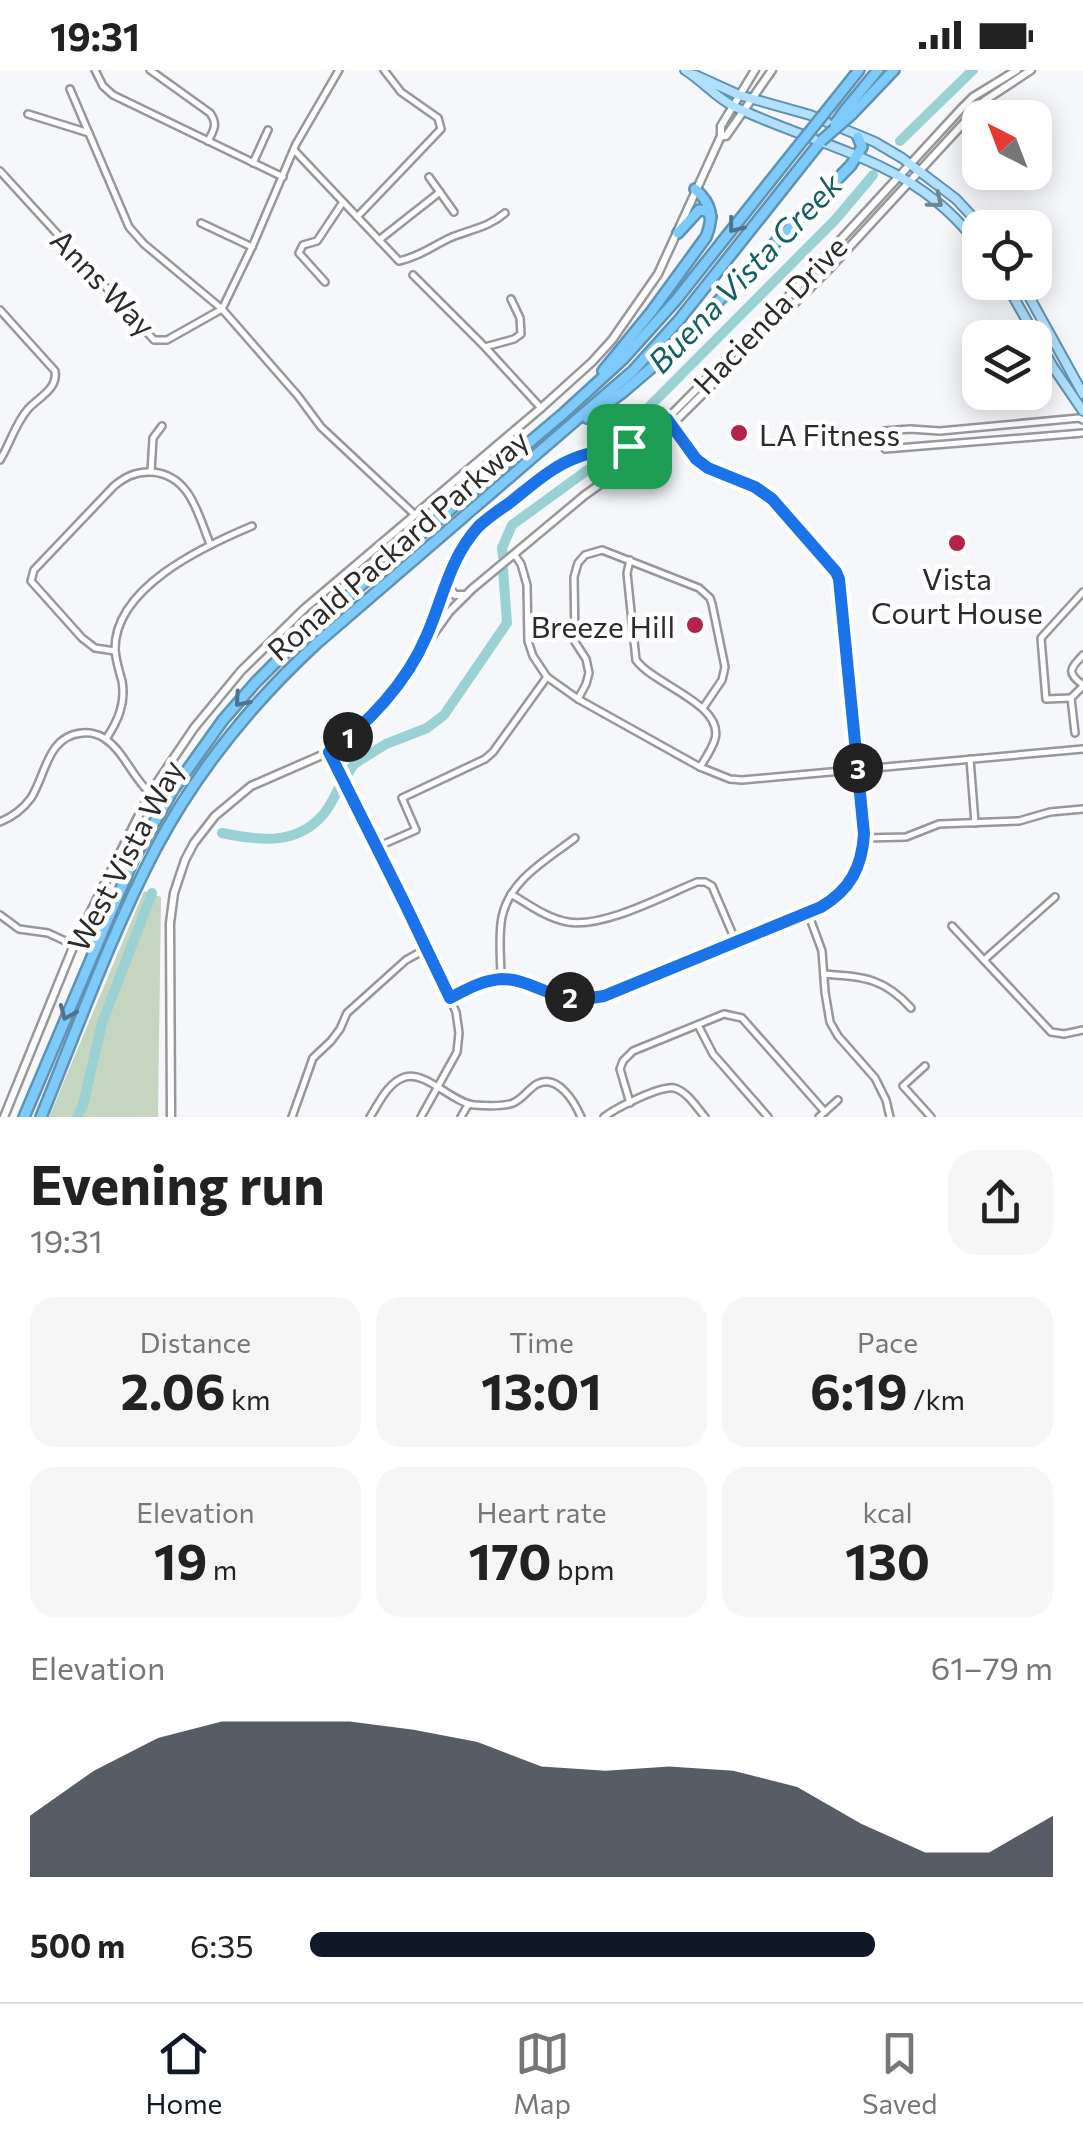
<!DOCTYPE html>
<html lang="en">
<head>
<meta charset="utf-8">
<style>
  body { margin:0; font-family:Commissioner,sans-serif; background:#f6f6f6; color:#222; height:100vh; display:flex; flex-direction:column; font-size:38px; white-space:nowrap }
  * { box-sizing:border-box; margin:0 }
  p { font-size:32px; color:#767676 }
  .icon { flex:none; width:55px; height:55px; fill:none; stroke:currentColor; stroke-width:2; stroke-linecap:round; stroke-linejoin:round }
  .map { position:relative; height:1047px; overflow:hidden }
  .drawer { display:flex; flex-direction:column; background:#fff; flex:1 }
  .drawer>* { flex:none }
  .needle { width:65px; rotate:318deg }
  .buttons { position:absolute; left:962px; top:30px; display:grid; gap:20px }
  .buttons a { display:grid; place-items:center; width:90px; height:90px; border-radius:20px; background:#fff; box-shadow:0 5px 25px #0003; font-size:50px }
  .pin { position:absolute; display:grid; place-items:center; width:85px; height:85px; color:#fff; margin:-42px; border-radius:20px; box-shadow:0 5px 15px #0006 }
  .km { position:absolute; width:50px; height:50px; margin:-25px; border-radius:50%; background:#222; color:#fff; font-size:28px; line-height:50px; text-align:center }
  .round { display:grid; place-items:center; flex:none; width:105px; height:105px; border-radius:30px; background:#f6f6f6 }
  .headline { display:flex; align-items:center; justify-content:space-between; height:170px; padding:0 30px }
  h1 { font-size:55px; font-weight:700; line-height:75px }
  .stats { display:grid; grid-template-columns:repeat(3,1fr); gap:15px; height:170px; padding:10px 30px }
  .stats div { display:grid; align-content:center; border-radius:25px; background:#f6f6f6; text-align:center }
  .stats b { font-size:50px; font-weight:700 }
  .stats small { font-size:28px; font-weight:400 }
  .stats p { font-size:28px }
  .chart { height:280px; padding:20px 30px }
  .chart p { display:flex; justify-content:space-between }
  .chart svg { width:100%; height:180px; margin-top:10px; fill:#111827; opacity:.7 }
  ul { padding:0 30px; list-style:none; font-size:32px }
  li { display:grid; grid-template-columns:160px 120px 1fr; align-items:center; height:75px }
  li i { height:25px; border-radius:12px; background:#111827 }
  .status { display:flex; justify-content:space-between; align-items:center; height:70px; padding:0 50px; background:#fff; direction:ltr }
  .status svg { height:28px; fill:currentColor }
  .dock { display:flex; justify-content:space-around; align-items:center; height:140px; border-top:2px solid #e0e0e0; background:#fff; font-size:28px; color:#767676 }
  .dock a { display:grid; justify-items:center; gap:5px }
  .dock .active { color:#111827 }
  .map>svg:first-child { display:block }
</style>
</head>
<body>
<div class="status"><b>19:31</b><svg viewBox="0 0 49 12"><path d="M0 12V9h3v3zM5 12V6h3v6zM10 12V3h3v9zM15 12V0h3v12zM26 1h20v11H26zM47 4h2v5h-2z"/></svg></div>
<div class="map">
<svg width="1083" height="1047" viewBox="0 0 1083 1047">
  <rect width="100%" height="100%" fill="#f6f7fa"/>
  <polygon fill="#c6d5bf" points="144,821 161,827 158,1047 49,1047"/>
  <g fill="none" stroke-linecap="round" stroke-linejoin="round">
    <g stroke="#99d1d5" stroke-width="10">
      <polyline points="900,71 973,0"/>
      <polyline points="610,376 836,149 873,105"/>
      <polyline points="503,487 502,478 512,455 589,399 604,383"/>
      <polyline points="347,705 354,694 386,674 427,658 444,645 507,553 503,499"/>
      <path d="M222 763C256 770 293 776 320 748 329 740 335 725 341 714"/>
      <polyline points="77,1047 83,1035 102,953 152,823"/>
    </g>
    <defs>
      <g id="minor">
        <polyline points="95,0 103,16 113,25 283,107"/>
        <path d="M150 0 210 43C218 54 214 60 208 71"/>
        <polyline points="70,19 129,157 144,174 222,239"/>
        <polyline points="28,44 89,63"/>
        <path d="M294 80 399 191C421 186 432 176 452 167 472 159 489 157 505 143"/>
        <polyline points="253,93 268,60"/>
        <polyline points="429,107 454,142"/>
        <polyline points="357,147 441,59 438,48 401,22 384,0"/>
        <polyline points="201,153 252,177"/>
        <polyline points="379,170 440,122"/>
        <polyline points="413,205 485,277 541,338"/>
        <polyline points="325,212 299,183 303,175 317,171 343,132"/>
        <path d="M0 240 55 301C58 319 39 327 28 339 15 354 10 374 0 390"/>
        <polyline points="485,277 514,269 521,264 520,248 511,229"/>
        <polyline points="151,402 153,368 162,356"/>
        <path d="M630 490 627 503 636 590C654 615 724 634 715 669 712 679 705 689 700 697"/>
        <path d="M115 581 95 578 82 568 31 511 34 500 114 416C125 407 136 401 152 402 190 405 198 444 210 474"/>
        <path d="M1083 615C1066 602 1070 599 1083 585"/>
        <polyline points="1071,628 1046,629 1041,568 1083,522"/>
        <polyline points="578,629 586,614 589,603 586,589 575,572 574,507 578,493 585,485 602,480 699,518 710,528 712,534 725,597 722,610 703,638"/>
        <polyline points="1075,663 1071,628 1083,616"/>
        <path d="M106 669C118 651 126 633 122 611 119 601 116 591 115 580 114 518 202 477 252 456"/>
        <polyline points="970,689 975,753"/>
        <polyline points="864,768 906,767 939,754 1019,751 1050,742 1083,739"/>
        <polyline points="377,777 416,760 402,728 485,689 493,682 547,607"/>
        <path d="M511 824C528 834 548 849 568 852 604 858 663 826 697 812H705L712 816 736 872"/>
        <polyline points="808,843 822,881 825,922 830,952 838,966 875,1008 886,1030 890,1047"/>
        <polyline points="0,845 19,859 48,863 74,875"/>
        <polyline points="952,856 1051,962 1064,964 1083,960"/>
        <polyline points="984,890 1055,827"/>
        <path d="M825 904C864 907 884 908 911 938"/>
        <path d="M501 910C501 889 498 867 502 847 510 809 547 790 575 768"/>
        <polyline points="698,955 713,984 768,1047"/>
        <polyline points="925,996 903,1016 931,1047"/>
        <polyline points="630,1033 620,999 623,991 633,981 724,944 742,948 825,1042"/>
        <polyline points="292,1047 313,988 331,971 340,959 347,943 406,890 426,879"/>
        <path d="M370 1047C379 1033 388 1012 405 1007 426 1001 453 1033 474 1035 486 1036 502 1037 513 1033 523 1029 528 1019 537 1014 558 1003 575 1033 581 1047"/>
        <polyline points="461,1047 468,1035"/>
        <path d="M604 1047C616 1038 659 1016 674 1018 687 1021 697 1038 705 1047"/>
        <polyline points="819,1047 838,1030"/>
      </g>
      <g id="tertiary">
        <polyline points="0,101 154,270 167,270 222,239"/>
        <polyline points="222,239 298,326 321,357 414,444"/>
        <polyline points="222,239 252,177 296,74 339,0"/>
        <polyline points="1083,350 1079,348 940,361 910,359 884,361 885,379 1083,363"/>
        <polyline points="514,484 521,494 527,515 528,571 533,586 547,607 578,629 700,697 730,709 742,710 1083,679"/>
        <polyline points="329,682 405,832 456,942 459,963 457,982 421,1047"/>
        <path d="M0 752C12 747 23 739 31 728 46 705 47 666 82 663 89 662 98 664 104 668 124 681 132 707 150 723"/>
        <path d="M449 928C467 919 482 910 502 909 522 909 538 919 556 925 571 930 589 929 604 926L821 837C849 820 862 797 864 764L839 509 835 502 772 429 755 417 708 398 697 389 667 349"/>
      </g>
      <g id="secondary">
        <polyline points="721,66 726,66 772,0"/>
        <polyline points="446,514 455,525 466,525"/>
        <polyline points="423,575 454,492 480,455 567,391 587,384 629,376 659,357 786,229 961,39 973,27 1017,0"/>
        <polyline points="4,1047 74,875 150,723 194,658 241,601 304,539 541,338 592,292 612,270 658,204 721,66 721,56 755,0"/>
        <polyline points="171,1047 170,853 174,823 185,790 194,773 215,746 251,716 329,682 358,659 391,623 449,542 472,519 585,425 640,386 830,198 984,31 1031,0"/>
      </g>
      <g id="primary">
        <path d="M685 0C703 11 716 28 735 37 824 79 919 91 980 178"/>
        <polyline points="695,5 739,25 810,45 875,72 902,88 956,129 983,158"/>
        <polyline points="1005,212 1053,297 1083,341"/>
        <polyline points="1021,212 1083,324"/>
      </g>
      <g id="motorway">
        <polyline points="831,35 859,0"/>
        <polyline points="846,39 878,0"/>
        <polyline points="852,44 894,0"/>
        <polyline points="678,163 699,140 707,141 711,147"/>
        <path d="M603 301 652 241 706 167C714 147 712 134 695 119"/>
        <polyline points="587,348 623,322 664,287 851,95 862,77 858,67"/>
        <polyline points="24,1047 134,788 173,720 223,650 256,612 308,560 564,343 623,289 676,230 795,80"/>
        <path d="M41 1047C78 957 111 864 156 778 197 701 253 632 317 573L633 301 679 250 821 71"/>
      </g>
    </defs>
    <use href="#minor" stroke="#96989a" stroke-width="10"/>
    <use href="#tertiary" stroke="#96989a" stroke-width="10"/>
    <use href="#secondary" stroke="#96989a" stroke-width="11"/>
    <use href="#primary" stroke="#6093b3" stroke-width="12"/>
    <use href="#motorway" stroke="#6093b3" stroke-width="14"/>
    <use href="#minor" stroke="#fff" stroke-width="5"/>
    <use href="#tertiary" stroke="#fff" stroke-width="5"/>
    <use href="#secondary" stroke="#fff" stroke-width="6"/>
    <use href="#primary" stroke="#b1e0fd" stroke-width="8"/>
    <use href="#motorway" stroke="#7dcbfc" stroke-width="9"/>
    <defs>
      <g id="motorway-bridge">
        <polyline points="835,54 846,39"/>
        <polyline points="821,71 852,44"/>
        <polyline points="795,80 831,35"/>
      </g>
    </defs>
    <use href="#motorway-bridge" stroke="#6093b3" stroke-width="14" stroke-linecap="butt"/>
    <use href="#motorway-bridge" stroke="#7dcbfc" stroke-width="9"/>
  </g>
  <defs><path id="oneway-chevron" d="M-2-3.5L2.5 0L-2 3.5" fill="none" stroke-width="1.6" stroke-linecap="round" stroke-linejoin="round" transform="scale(2.5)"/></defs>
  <use stroke="#6e8694" href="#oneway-chevron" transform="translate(936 131) rotate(39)"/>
  <g stroke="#50738a">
    <use href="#oneway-chevron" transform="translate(735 156) rotate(128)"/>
    <use href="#oneway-chevron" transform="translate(241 630) rotate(131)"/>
    <use href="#oneway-chevron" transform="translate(67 943) rotate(113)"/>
  </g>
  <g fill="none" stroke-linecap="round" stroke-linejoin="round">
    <defs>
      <path id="route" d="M667 349 696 389 708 398 755 417 772 429 836 502 839 509 864 764C862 797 850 820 821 837L604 926C589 929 571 930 556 925 538 919 522 909 502 909 483 910 467 919 450 928L404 832 329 682C368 654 407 612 426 567 443 529 449 489 478 457 487 448 498 441 508 434 530 417 552 396 578 387 616 373 634 383 667 349Z"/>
    </defs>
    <use href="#route" stroke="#fff" stroke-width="20"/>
    <use href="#route" stroke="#1a73e8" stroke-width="12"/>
  </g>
  <g fill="#b4234c" stroke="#fff" stroke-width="4">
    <circle cx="739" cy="363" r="10"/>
    <circle cx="957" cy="473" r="10"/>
    <circle cx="695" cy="555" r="10"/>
  </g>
  <g text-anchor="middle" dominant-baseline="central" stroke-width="9" stroke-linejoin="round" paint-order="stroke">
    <g font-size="30" fill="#2b2b2c" stroke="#fff">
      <text transform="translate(104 212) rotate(46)">Anns Way</text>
      <text transform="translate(769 244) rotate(-46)">Hacienda Drive</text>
      <text transform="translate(397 474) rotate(-41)">Ronald Packard Parkway</text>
      <text transform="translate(124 785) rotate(-62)">West Vista Way</text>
    </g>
    <g font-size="30" fill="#2b2b2c" stroke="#fff" text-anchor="start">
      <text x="759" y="363">LA Fitness</text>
      <text x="957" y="507" text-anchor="middle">Vista<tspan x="957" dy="34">Court House</tspan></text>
      <text x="675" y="555" text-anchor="end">Breeze Hill</text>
    </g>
    <g font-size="32" font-style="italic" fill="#135f64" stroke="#fff">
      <text transform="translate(744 202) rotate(-46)">Buena Vista Creek</text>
    </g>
  </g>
</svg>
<div class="buttons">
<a><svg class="needle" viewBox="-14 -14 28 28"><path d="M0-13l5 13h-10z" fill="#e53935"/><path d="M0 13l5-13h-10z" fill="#767676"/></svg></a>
<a><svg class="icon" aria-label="locate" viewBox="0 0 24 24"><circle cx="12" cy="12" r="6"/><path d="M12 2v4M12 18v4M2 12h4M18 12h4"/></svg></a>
<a><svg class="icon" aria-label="layers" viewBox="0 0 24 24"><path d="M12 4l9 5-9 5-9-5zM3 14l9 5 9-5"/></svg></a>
</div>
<div class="pin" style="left:629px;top:376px;background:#1e9e55"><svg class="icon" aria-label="arrive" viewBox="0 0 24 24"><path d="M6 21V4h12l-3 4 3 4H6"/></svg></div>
<b class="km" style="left:348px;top:667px">1</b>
<b class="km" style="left:570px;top:927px">2</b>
<b class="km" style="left:858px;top:698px">3</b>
</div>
<section class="drawer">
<div class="headline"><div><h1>Evening run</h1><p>19:31</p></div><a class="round"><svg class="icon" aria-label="share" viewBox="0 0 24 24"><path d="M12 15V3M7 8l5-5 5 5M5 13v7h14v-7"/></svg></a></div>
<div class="stats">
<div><p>Distance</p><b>2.06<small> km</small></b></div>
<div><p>Time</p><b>13:01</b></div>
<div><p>Pace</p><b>6:19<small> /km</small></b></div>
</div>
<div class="stats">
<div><p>Elevation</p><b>19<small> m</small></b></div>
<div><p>Heart rate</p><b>170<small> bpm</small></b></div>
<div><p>kcal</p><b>130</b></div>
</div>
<div class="chart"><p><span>Elevation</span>61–79 m</p>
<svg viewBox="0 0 160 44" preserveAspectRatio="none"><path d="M0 44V29L10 18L20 10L30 6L40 6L50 6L60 8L70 11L80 17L90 18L100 17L110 18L120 22L130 31L140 38L150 38L160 29V44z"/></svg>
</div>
<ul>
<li><b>500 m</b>6:35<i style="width:76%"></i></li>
</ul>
</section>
<nav class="dock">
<a class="active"><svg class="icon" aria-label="home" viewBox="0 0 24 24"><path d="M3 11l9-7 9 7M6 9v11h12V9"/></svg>Home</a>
<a><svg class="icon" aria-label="map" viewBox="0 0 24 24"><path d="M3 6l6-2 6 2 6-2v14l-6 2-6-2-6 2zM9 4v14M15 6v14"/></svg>Map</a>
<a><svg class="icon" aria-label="saved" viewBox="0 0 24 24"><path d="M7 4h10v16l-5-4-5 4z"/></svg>Saved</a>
</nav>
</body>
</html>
